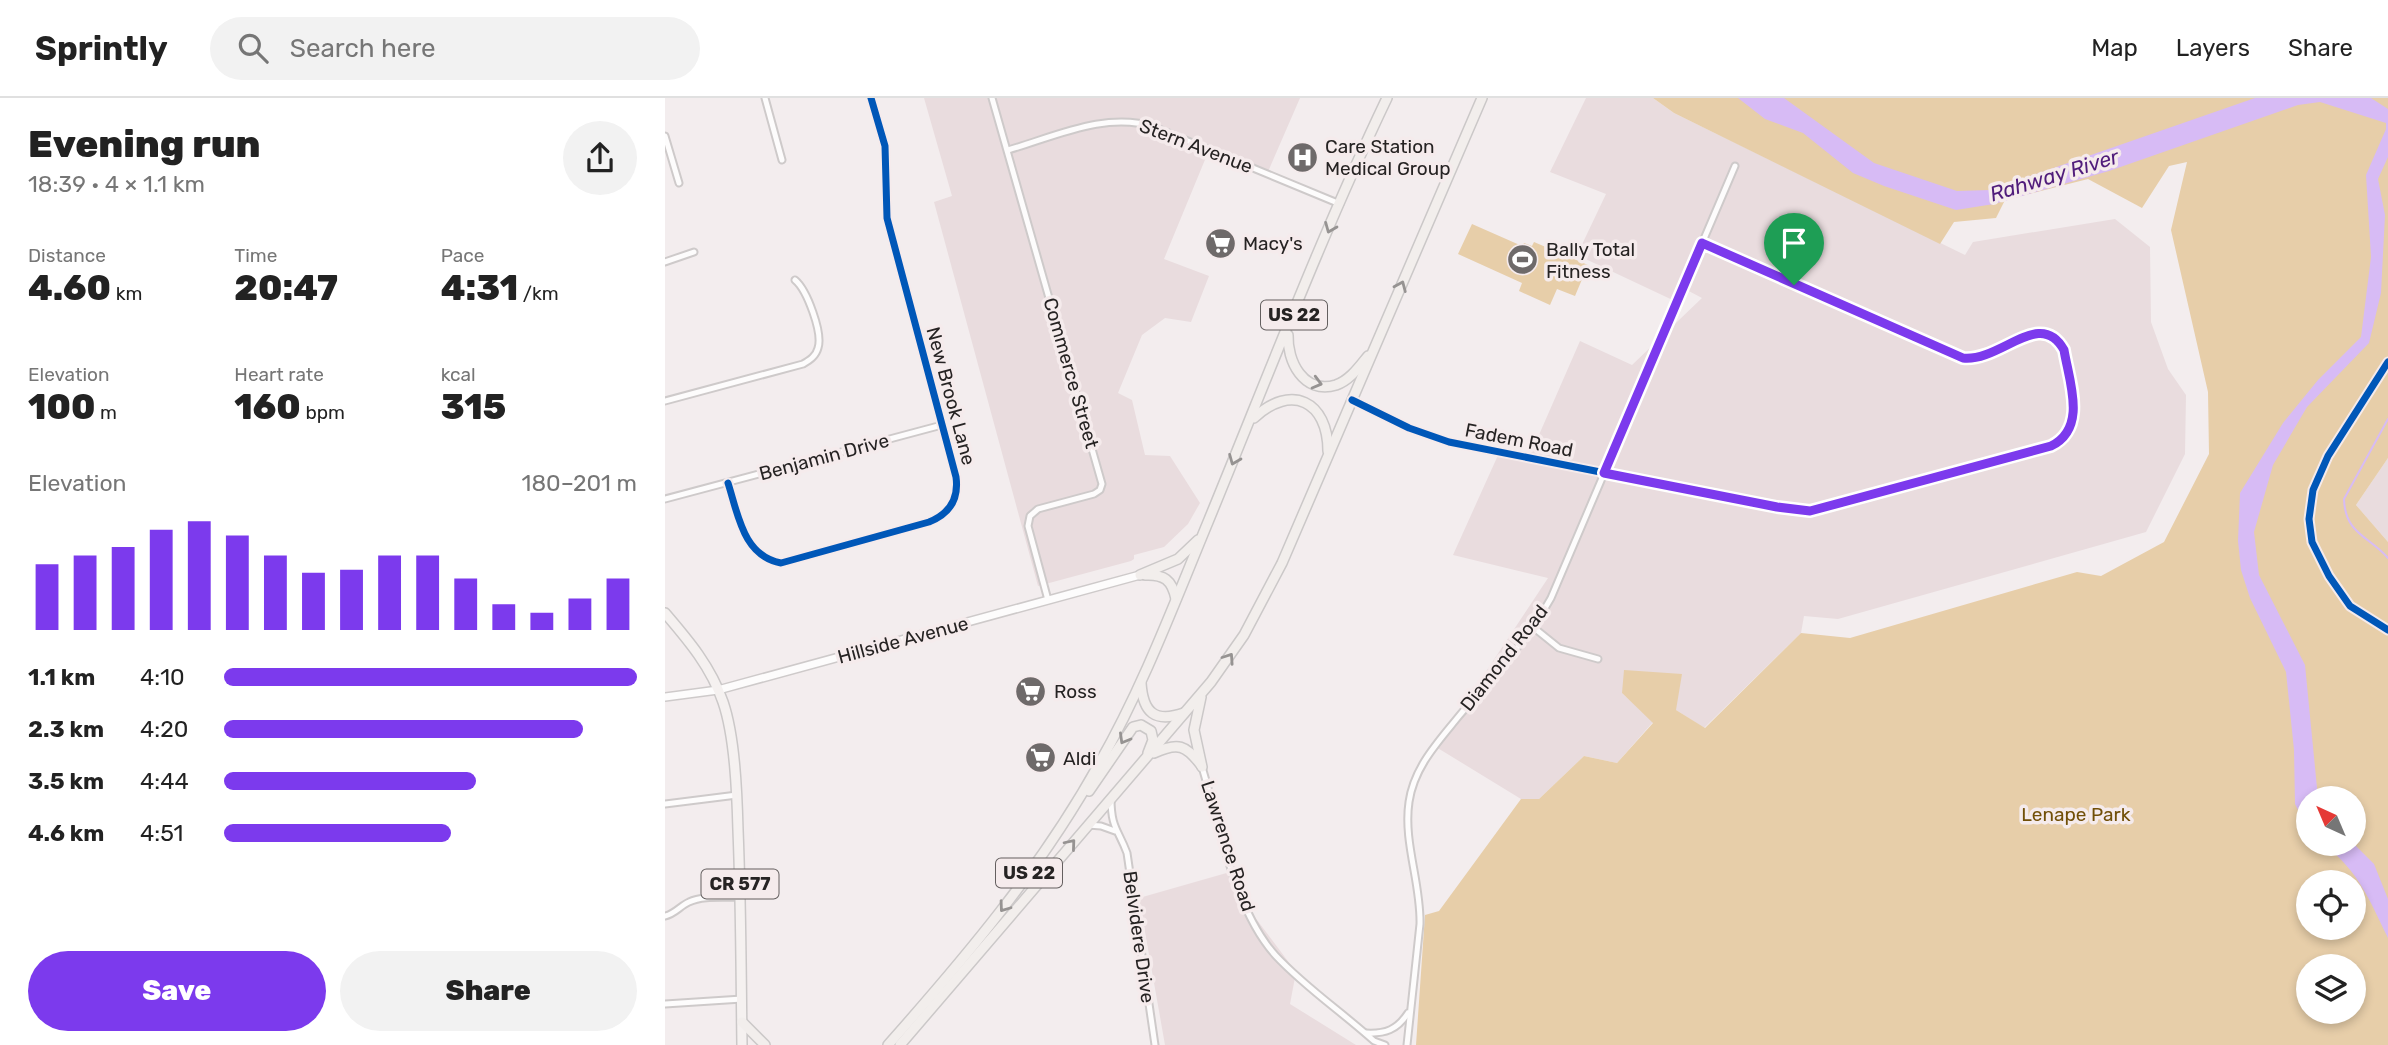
<!DOCTYPE html>
<html lang="en">
<head>
<meta charset="utf-8">
<style>
  body { margin:0; font-family:Rubik,sans-serif; background:#f2f2f2; color:#222; height:100vh; display:flex; flex-direction:column; font-size:26px; white-space:nowrap }
  * { box-sizing:border-box; margin:0 }
  p { font-size:23px; color:#767676 }
  .icon { flex:none; width:38px; height:38px; fill:none; stroke:currentColor; stroke-width:2; stroke-linecap:round; stroke-linejoin:round }
  .map { position:relative; flex:1; overflow:hidden }
  .details { display:flex; flex-direction:column; background:#fff; width:665px }
  .details>* { flex:none }
  .needle { width:46px; rotate:316deg }
  .controls { position:absolute; left:1631px; top:688px; display:grid; gap:14px }
  .controls a { display:grid; place-items:center; width:70px; height:70px; border-radius:50%; background:#fff; box-shadow:0 4px 10px #0003; font-size:35px }
  .pin { position:absolute; display:grid; place-items:center; width:60px; height:60px; color:#fff; margin:-72px -30px; border-radius:50% 50% 50% 0; rotate:-45deg; box-shadow:0 0 7px #0007 }
  .pin .icon { rotate:45deg }
  .round { display:grid; place-items:center; flex:none; width:74px; height:74px; border-radius:37px; background:#f2f2f2 }
  .overview { display:flex; align-items:center; justify-content:space-between; height:119px; padding:0 28px }
  h1 { font-size:38px; font-weight:800; line-height:52px }
  .figures { display:grid; grid-template-columns:repeat(3,1fr); gap:10px; height:119px; padding:7px 28px }
  .figures div { display:grid; align-content:center }
  .figures b { font-size:35px; font-weight:800 }
  .figures small { font-size:19px; font-weight:400 }
  .figures p { font-size:19px }
  .chart { height:196px; padding:14px 28px }
  .chart p { display:flex; justify-content:space-between }
  .chart svg { width:100%; height:126px; margin-top:7px; stroke:#7c3aed; stroke-width:6 }
  .cta { display:flex; gap:14px; margin-top:auto; padding:14px 28px }
  .cta a { flex:1; height:80px; border-radius:42px; background:#7c3aed; color:#fff; font-size:28px; font-weight:800; line-height:80px; text-align:center }
  .cta a+a { background:#f2f2f2; color:#222 }
  ul { padding:0 28px; list-style:none; font-size:23px }
  li { display:grid; grid-template-columns:112px 84px 1fr; align-items:center; height:52px }
  li i { height:18px; border-radius:9px; background:#7c3aed }
  header { display:flex; align-items:center; gap:42px; box-sizing:border-box; height:98px; padding:0 35px; background:#fff; border-bottom:2px solid #e0e0e0 }
  header strong { font-size:33px }
  nav { display:flex; gap:38px; margin-inline-start:auto; font-size:24px }
  .search { width:490px; height:63px; background:#f2f2f2; display:flex; align-items:center; gap:18px; box-sizing:border-box; padding:0 24px; border-radius:38px; color:#767676; font-size:26px }
  main { display:flex; flex:1; min-height:0 }
  .map>svg:first-child { display:block }
</style>
</head>
<body>
<header>
<strong>Sprintly</strong>
<div class="search"><svg class="icon" aria-label="search" viewBox="0 0 24 24"><circle cx="10" cy="10" r="6"/><path d="M15 15l6 6"/></svg>Search here</div>
<nav><a>Map</a><a>Layers</a><a>Share</a></nav>
</header>
<main>
<section class="details">
<div class="overview"><div><h1>Evening run</h1><p>18:39 · 4 × 1.1 km</p></div><a class="round"><svg class="icon" aria-label="share" viewBox="0 0 24 24"><path d="M12 15V3M7 8l5-5 5 5M5 13v7h14v-7"/></svg></a></div>
<div class="figures">
<div><p>Distance</p><b>4.60<small> km</small></b></div>
<div><p>Time</p><b>20:47</b></div>
<div><p>Pace</p><b>4:31<small> /km</small></b></div>
</div>
<div class="figures">
<div><p>Elevation</p><b>100<small> m</small></b></div>
<div><p>Heart rate</p><b>160<small> bpm</small></b></div>
<div><p>kcal</p><b>315</b></div>
</div>
<div class="chart"><p><span>Elevation</span>180–201 m</p>
<svg viewBox="0 0 160 44" preserveAspectRatio="none"><path d="M5 44V21M15 44V18M25 44V15M35 44V9M45 44V6M55 44V11M65 44V18M75 44V24M85 44V23M95 44V18M105 44V18M115 44V26M125 44V35M135 44V38M145 44V33M155 44V26"/></svg>
</div>
<ul>
<li><b>1.1 km</b>4:10<i style="width:100%"></i></li>
<li><b>2.3 km</b>4:20<i style="width:87%"></i></li>
<li><b>3.5 km</b>4:44<i style="width:61%"></i></li>
<li><b>4.6 km</b>4:51<i style="width:55%"></i></li>
</ul>
<div class="cta"><a>Save</a><a>Share</a></div>
</section>
<div class="map">
<svg width="1723" height="947" viewBox="0 0 1723 947">
  <rect width="100%" height="100%" fill="#f3edee"/>
  <g fill="#e9dcde">
    <polygon points="259,0 635,0 602,76 544,52 499,161 544,178 526,224 500,220 477,237 453,295 467,302 480,357 505,358 535,405 523,426 499,449 469,457 469,461 466,463 373,488 269,104 287,98"/>
    <polygon points="921,0 988,0 1009,15 1300,157 1308,144 1450,121 1485,149 1486,224 1503,271 1521,297 1520,356 1481,434 1173,521 1139,518 1136,535 1039,630 1011,612 957,595 988,624 952,665 919,658 874,701 856,701 771,649 883,480 788,457 834,355 863,362 915,243 967,267 1037,200 1020,191 1014,205 912,157 941,96 885,74"/>
    <polygon points="1723,360 1723,444 1691,407"/>
    <polygon points="572,772 583,810 631,874 625,906 691,947 500,947 474,800"/>
  </g>
  <g fill="#e7cea9" fill-rule="evenodd">
    <path d="M988 0H1723V360L1691 407 1723 444V947H751L760 817 774 813 856 701H874L919 658 952 665 988 625 957 595 959 572 1017 576 1011 612 1040 630 1136 535 1185 540 1412 474 1436 478 1499 444 1544 356 1543 294 1506 132 1522 64 1504 68 1477 110 1423 81 1340 102 1331 120 1289 124 1275 146 1009 15ZM1643 700H1689V746H1643ZM1643 784H1689V830H1643ZM1643 868H1689V914H1643Z"/>
    <polygon points="807,126 857,148 859,145 867,148 869,144 923,167 910,198 892,191 885,207 854,193 857,185 793,156"/>
  </g>
  <g fill="#d7bbf5">
    <polygon points="1073,0 1119,0 1209,65 1292,93 1325,92 1590,0 1706,0 1723,11 1723,59 1713,81 1720,117 1716,195 1704,245 1642,309 1608,367 1589,434 1594,477 1640,567 1653,700 1643,700 1643,732 1630,706 1629,652 1621,574 1585,500 1576,472 1573,443 1575,395 1618,325 1653,282 1696,239 1706,159 1701,77 1721,31 1721,25 1655,4 1633,7 1444,73 1329,106 1291,112 1219,88 1188,75 1138,35 1100,21"/>
    <path d="M1659 746H1689L1709 766 1723 801V840C1703 799 1695 776 1659 746Z"/>
  </g>
  <g fill="none" stroke-linecap="round" stroke-linejoin="round">
    <path stroke="#d7bbf5" stroke-width="2" d="M1723 321 1679 401C1680 436 1704 438 1723 460"/>
    <defs>
      <g id="minor">
        <polyline points="100,0 117,62"/>
        <polyline points="327,0 437,386 435,392 429,396 373,411 365,418 363,428 383,502"/>
        <polyline points="0,38 14,85"/>
        <path d="M343 52C389 39 441 13 489 29L675 106"/>
        <polyline points="0,164 29,154"/>
        <path d="M687 302 744 330 784 344 1112 409 1145 413 1386 348C1423 331 1404 283 1399 252 1375 209 1336 264 1298 260L1037 145"/>
        <path d="M0 303 138 266C145 262 151 258 153 250 158 235 142 192 130 182"/>
        <path d="M63 385C73 416 78 458 116 465L264 424C284 416 294 401 291 379L222 120 220 48 206 0"/>
        <polyline points="0,401 277,327"/>
        <polyline points="868,529 894,550 933,561"/>
        <path d="M537 669C555 728 569 812 611 858 641 890 677 914 709 943L720 947"/>
        <path d="M446 700C446 730 453 731 462 755L490 947"/>
        <polyline points="0,706 72,697"/>
        <polyline points="423,727 436,728 450,733"/>
        <path d="M0 818C10 816 15 808 24 804 38 797 60 800 75 799"/>
        <polyline points="0,906 77,901"/>
        <path d="M701 935C720 936 732 932 743 915"/>
        <path d="M742 947 755 826C756 785 738 744 744 704 749 669 773 644 794 618 826 580 862 543 886 500L1070 68"/>
      </g>
      <polyline id="tertiary" points="0,599 53,592 475,477"/>
      <path id="primary" d="M0 515C24 543 46 569 58 604 70 639 72 695 73 732 76 804 76 875 77 947"/>
      <g id="trunk">
        <path d="M623 237C622 262 638 297 671 287 685 282 694 269 703 258"/>
        <path d="M589 320C626 285 663 303 663 353"/>
        <polyline points="475,477 513,461 533,442"/>
        <path d="M480 477C499 476 507 482 511 501"/>
        <path d="M476 585C478 615 490 625 519 615"/>
        <polyline points="536,599 529,632 537,669"/>
        <path d="M489 655C513 644 521 647 536 667"/>
        <polyline points="424,693 468,629 476,627 486,633 488,642 483,655"/>
        <polyline points="77,924 100,947"/>
        <path d="M223 947C301 859 377 769 434 666 478 589 509 506 543 424 601 283 656 138 722 0"/>
        <polyline points="235,947 546,584 579,537 617,465 817,0"/>
      </g>
    </defs>
    <use href="#minor" stroke="#cecaca" stroke-width="9"/>
    <use href="#tertiary" stroke="#cecaca" stroke-width="10"/>
    <use href="#primary" stroke="#cbc8c8" stroke-width="12"/>
    <use href="#trunk" stroke="#cbc8c8" stroke-width="12"/>
    <use href="#minor" stroke="#fdfcfc" stroke-width="5"/>
    <use href="#tertiary" stroke="#fdfcfc" stroke-width="7"/>
    <use href="#primary" stroke="#f5f1f0" stroke-width="9"/>
    <use href="#trunk" stroke="#f2eeec" stroke-width="9"/>
    <defs>
      <g id="cycleway">
        <polyline points="1723,264 1663,358 1648,392 1644,421 1647,444 1664,478 1685,508 1723,532"/>
        <path d="M687 302 744 330 784 344 1112 409 1145 413 1386 348C1423 331 1404 283 1399 252 1375 209 1336 264 1298 260L1037 145"/>
        <path d="M63 385C73 416 78 458 116 465L264 424C284 416 294 401 291 379L222 120 220 48 206 0"/>
      </g>
    </defs>
    <use href="#cycleway" stroke="#f5ebec" stroke-width="11"/>
    <use href="#cycleway" stroke="#0057b8" stroke-width="7"/>
  </g>
  <defs><path id="oneway-chevron" d="M-2-3.5L2.5 0L-2 3.5" fill="none" stroke-width="1.6" stroke-linecap="round" stroke-linejoin="round" transform="scale(1.75)"/></defs>
  <g stroke="#969392">
    <use href="#oneway-chevron" transform="translate(665 130) rotate(112)"/>
    <use href="#oneway-chevron" transform="translate(736 188) rotate(-67)"/>
    <use href="#oneway-chevron" transform="translate(652 285) rotate(15)"/>
    <use href="#oneway-chevron" transform="translate(569 362) rotate(112)"/>
    <use href="#oneway-chevron" transform="translate(564 560) rotate(-56)"/>
    <use href="#oneway-chevron" transform="translate(459 641) rotate(120)"/>
    <use href="#oneway-chevron" transform="translate(406 746) rotate(-50)"/>
    <use href="#oneway-chevron" transform="translate(339 809) rotate(126)"/>
  </g>
  <g fill="none" stroke-linecap="round" stroke-linejoin="round">
    <defs>
      <path id="route" d="M1037 145 1298 260C1336 264 1375 209 1399 252 1404 283 1423 330 1386 348L1145 413 1112 409 939 375Z"/>
    </defs>
    <use href="#route" stroke="#fff" stroke-width="14"/>
    <use href="#route" stroke="#7c3aed" stroke-width="9"/>
  </g>
  <defs>
    <symbol id="hospital-disc" viewBox="-11 -11 22 22"><circle r="9.5" fill="#6e6a6a" stroke="#f5ebec"/><path d="M-5-5h3v3.5h4V-5h3V5h-3V1.5h-4V5h-3Z" fill="#fff"/></symbol>
    <symbol id="supermarket-disc" viewBox="-11 -11 22 22"><circle r="9.5" fill="#6e6a6a" stroke="#f5ebec"/><path d="M-6-5.5h2.5l.6 2H6L4.5 2H-2.5L-4.4-4H-6ZM-1.5 3.2a1.3 1.3 0 1 0 .1 0ZM3 3.2a1.3 1.3 0 1 0 .1 0Z" fill="#fff"/></symbol>
    <symbol id="stadium-disc" viewBox="-11 -11 22 22"><circle r="9.5" fill="#6e6a6a" stroke="#f5ebec"/><path d="M0-5a6.5 5 0 1 0 0 10a6.5 5 0 1 0 0-10ZM-3.5-1.8h7v3.6h-7Z" fill="#fff"/></symbol>
  </defs>
  <g fill-rule="evenodd">
    <use href="#hospital-disc" x="620" y="42" width="35" height="35"/>
    <use href="#supermarket-disc" x="538" y="128" width="35" height="35"/>
    <use href="#stadium-disc" x="840" y="144" width="35" height="35"/>
    <use href="#supermarket-disc" x="348" y="576" width="35" height="35"/>
    <use href="#supermarket-disc" x="358" y="642" width="35" height="35"/>
  </g>
  <g text-anchor="middle" dominant-baseline="central" stroke-width="7" stroke-linejoin="round" paint-order="stroke">
    <g fill="#f5ebec" stroke="#645f5f" stroke-width="2">
      <rect x="596" y="202.5" width="66" height="29" rx="5"/>
      <rect x="331" y="760.5" width="66" height="29" rx="5"/>
      <rect x="36.5" y="771.5" width="77" height="29" rx="5"/>
    </g>
    <g font-size="18" font-weight="bold" fill="#262323">
      <text x="629" y="217">US 22</text>
      <text x="364" y="775">US 22</text>
      <text x="75" y="786">CR 577</text>
    </g>
    <g font-size="19" fill="#262323" stroke="#f5ebec">
      <text transform="translate(531 48) rotate(21)">Stern Avenue</text>
      <text transform="translate(406 275) rotate(74)">Commerce Street</text>
      <text transform="translate(286 298) rotate(75)">New Brook Lane</text>
      <text transform="translate(854 342) rotate(11)">Fadem Road</text>
      <text transform="translate(159 359) rotate(-15)">Benjamin Drive</text>
      <text transform="translate(238 542) rotate(-15)">Hillside Avenue</text>
      <text transform="translate(839 560) rotate(-52)">Diamond Road</text>
      <text transform="translate(563 748) rotate(72)">Lawrence Road</text>
      <text transform="translate(474 839) rotate(82)">Belvidere Drive</text>
    </g>
    <g font-size="19" fill="#262323" stroke="#f5ebec" text-anchor="start">
      <text x="660" y="48">Care Station<tspan x="660" dy="22">Medical Group</tspan></text>
      <text x="578" y="145">Macy's</text>
      <text x="881" y="151">Bally Total<tspan x="881" dy="22">Fitness</tspan></text>
      <text x="389" y="593">Ross</text>
      <text x="398" y="660">Aldi</text>
    </g>
    <g font-size="19" fill="#714f08" stroke="#f5ebec">
      <text x="1411" y="716">Lenape Park</text>
    </g>
    <g font-size="21" font-style="italic" fill="#501c7b" stroke="#f5ebec">
      <text transform="translate(1389 77) rotate(-17)">Rahway River</text>
    </g>
  </g>
</svg>
<div class="controls">
<a><svg class="needle" viewBox="-14 -14 28 28"><path d="M0-13l5 13h-10z" fill="#e53935"/><path d="M0 13l5-13h-10z" fill="#767676"/></svg></a>
<a><svg class="icon" aria-label="locate" viewBox="0 0 24 24"><circle cx="12" cy="12" r="6"/><path d="M12 2v4M12 18v4M2 12h4M18 12h4"/></svg></a>
<a><svg class="icon" aria-label="layers" viewBox="0 0 24 24"><path d="M12 4l9 5-9 5-9-5zM3 14l9 5 9-5"/></svg></a>
</div>
<div class="pin" style="left:1129px;top:187px;background:#1e9e55"><svg class="icon" aria-label="arrive" viewBox="0 0 24 24"><path d="M6 21V4h12l-3 4 3 4H6"/></svg></div>
</div>
</main>
</body>
</html>
